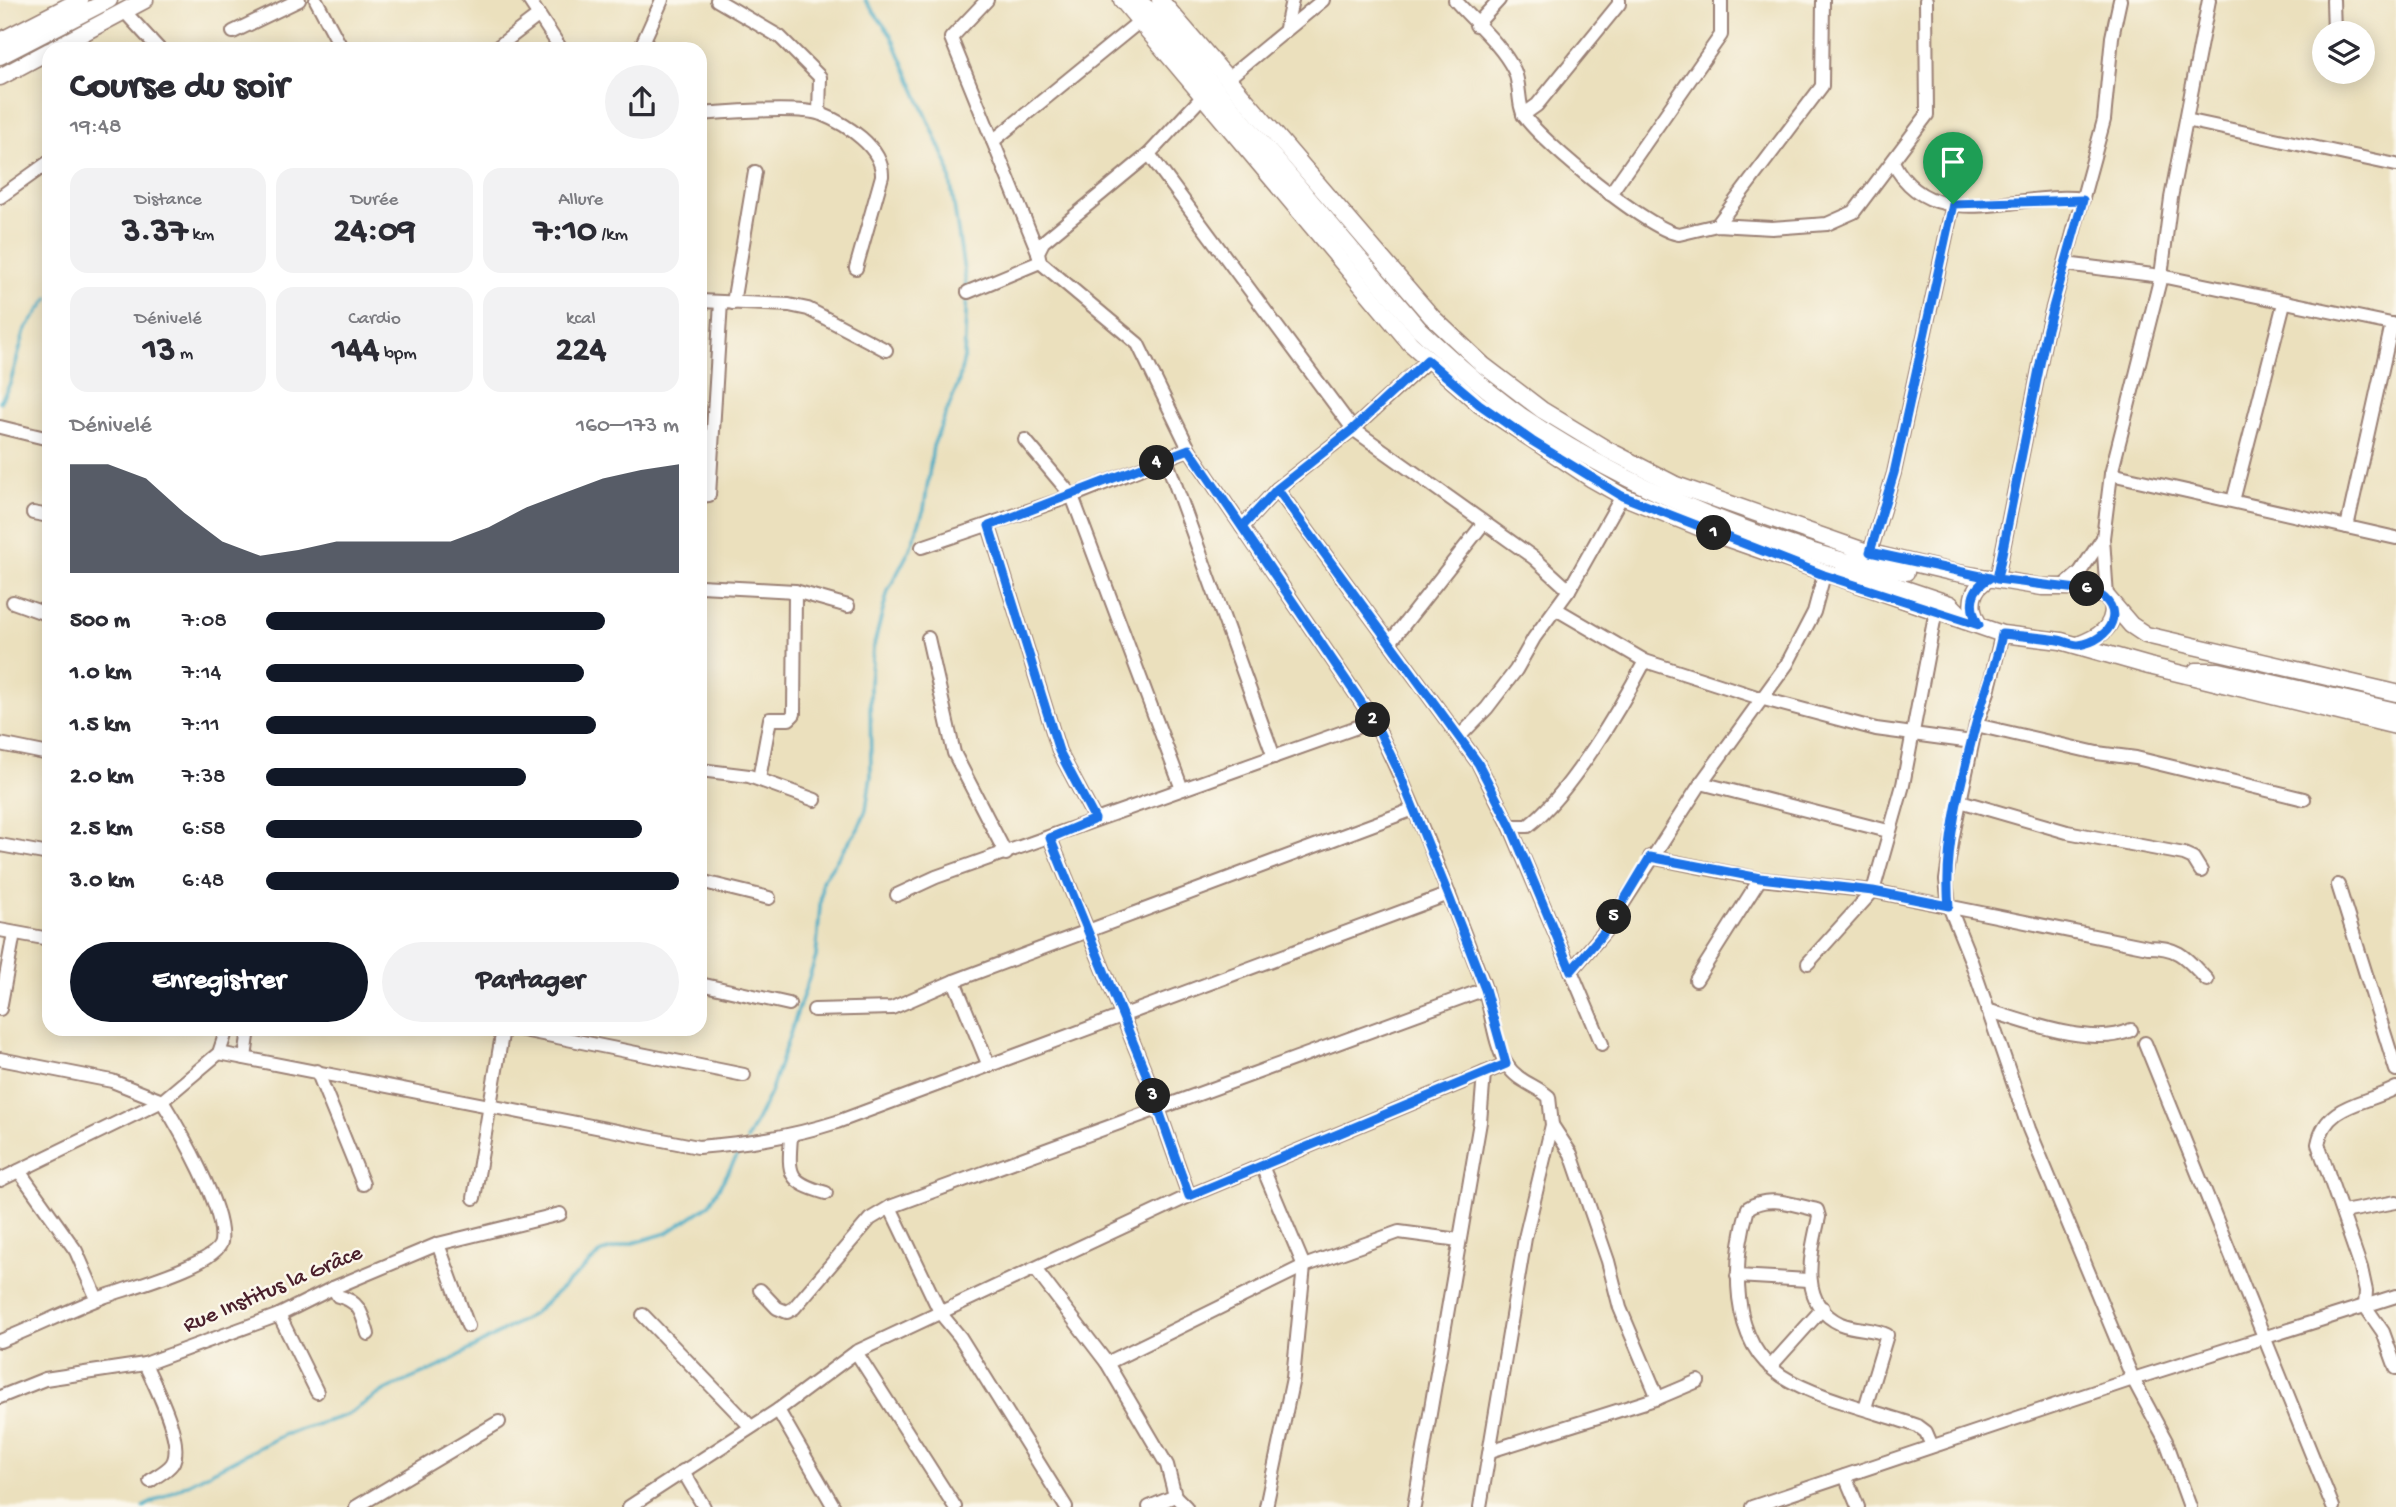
<!DOCTYPE html>
<html lang="fr">
<head>
<meta charset="utf-8">
<style>
  body { margin:0; font-family:"Gochi Hand",sans-serif; background:#f2f2f3; color:#2b2b33; height:100vh; display:flex; flex-direction:column; font-size:26px; white-space:nowrap }
  * { box-sizing:border-box; margin:0 }
  p { font-size:23px; color:#7c7c81 }
  .icon { flex:none; width:38px; height:38px; fill:none; stroke:currentColor; stroke-width:2; stroke-linecap:round; stroke-linejoin:round }
  .map { position:relative; flex:1; overflow:hidden }
  .sheet { position:absolute; left:42px; top:42px; width:665px; height:994px; display:flex; flex-direction:column; background:#fff; border-radius:21px; box-shadow:0 4px 18px #0003 }
  .sheet>* { flex:none }
  .tools { position:absolute; left:2312px; top:21px; display:grid; gap:14px }
  .tools a { display:grid; place-items:center; width:63px; height:63px; border-radius:50%; background:#fff; box-shadow:0 4px 18px #0003; font-size:35px }
  .pin { position:absolute; display:grid; place-items:center; width:60px; height:60px; color:#fff; margin:-72px -30px; border-radius:50% 50% 50% 0; rotate:-45deg; box-shadow:0 0 7px #0007 }
  .pin .icon { rotate:45deg }
  .km { position:absolute; width:35px; height:35px; margin:-18px; border-radius:50%; background:#222; color:#fff; font-size:19px; line-height:35px; text-align:center }
  .round { display:grid; place-items:center; flex:none; width:74px; height:74px; border-radius:37px; background:#f2f2f3 }
  .headline { display:flex; align-items:center; justify-content:space-between; height:119px; padding:0 28px }
  h1 { font-size:38px; font-weight:800; line-height:52px }
  .figures { display:grid; grid-template-columns:repeat(3,1fr); gap:10px; height:119px; padding:7px 28px }
  .figures div { display:grid; align-content:center; border-radius:18px; background:#f2f2f3; text-align:center }
  .figures b { font-size:35px; font-weight:800 }
  .figures small { font-size:19px; font-weight:400 }
  .figures p { font-size:19px }
  .chart { height:196px; padding:14px 28px }
  .chart p { display:flex; justify-content:space-between }
  .chart svg { width:100%; height:126px; margin-top:7px; fill:#111827; opacity:.7 }
  .button { display:flex; gap:14px; margin-top:auto; padding:14px 28px }
  .button a { flex:1; height:80px; border-radius:42px; background:#111827; color:#fff; font-size:28px; font-weight:800; line-height:80px; text-align:center }
  .button a+a { background:#f2f2f3; color:#2b2b33 }
  ul { padding:0 28px; list-style:none; font-size:23px }
  li { display:grid; grid-template-columns:112px 84px 1fr; align-items:center; height:52px }
  li i { height:18px; border-radius:9px; background:#111827 }
  .map>svg:first-child { display:block }
</style>
</head>
<body>
<div class="map">
<svg width="2396" height="1507" viewBox="0 0 2396 1507">
  <rect width="100%" height="100%" fill="#fbf7ec"/>
  <filter id="ink" filterUnits="userSpaceOnUse"><feTurbulence type="fractalNoise" baseFrequency=".0143" numOctaves="2"/><feDisplacementMap in="SourceGraphic" scale="14" xChannelSelector="R" yChannelSelector="G"/><feConvolveMatrix kernelMatrix="1 2 1 2 8 2 1 2 1" color-interpolation-filters="sRGB"/></filter>
  <filter id="wash" filterUnits="userSpaceOnUse"><feTurbulence type="fractalNoise" baseFrequency=".00686" numOctaves="4" result="noise"/><feDisplacementMap in="SourceGraphic" scale="28" xChannelSelector="R" yChannelSelector="G"/><feGaussianBlur stdDeviation="1.57" result="paint"/><feColorMatrix in="noise" values="0 0 0 0 0 0 0 0 0 0 0 0 0 0 0 0 0 1.4 0 .05"/><feComposite in="paint" operator="in"/></filter>
  <g filter="url(#wash)">
    <rect width="100%" height="100%" fill="#ebe0bd"/>
    <g fill="none" stroke-linecap="round" stroke-linejoin="round">
      <g stroke="#44aac3" stroke-width="3.5">
        <polyline points="0,402 10,384 25,330 49,298"/>
        <polyline points="747,1140 770,1093 816,957 822,881 858,829 866,810 871,775 870,684 873,649 888,591 910,549 924,509 933,446 958,384 964,358 967,291 948,165 891,35 865,0"/>
        <polyline points="143,1507 283,1435 347,1415 385,1390 439,1367 533,1314 602,1252 667,1233 709,1205 743,1146"/>
      </g>
    </g>
  </g>
  <g filter="url(#ink)">
    <g fill="none" stroke-linecap="round" stroke-linejoin="round">
      <defs>
        <g id="minor">
          <polyline points="316,0 342,49"/>
          <polyline points="529,0 561,49"/>
          <polyline points="717,0 780,37 820,77 819,113"/>
          <polyline points="987,0 951,38 1038,252"/>
          <path d="M1455 0C1474 22 1501 44 1514 70 1521 84 1517 105 1525 117 1543 143 1650 231 1679 234L1717 225 1772 228 1827 224 1854 212 1927 115 1926 0"/>
          <polyline points="2333,0 2334,33"/>
          <polyline points="124,11 159,49"/>
          <polyline points="1476,25 1499,0"/>
          <polyline points="1286,28 1292,0"/>
          <polyline points="233,32 299,0"/>
          <polyline points="495,49 538,16"/>
          <polyline points="640,49 662,0"/>
          <polyline points="1227,79 1323,0"/>
          <path d="M1203 96 1149 154 1043 242 1038 252 1040 262 1138 344 1189 449 1374 721C1416 806 1449 895 1483 983 1491 1006 1494 1046 1507 1065 1518 1082 1536 1085 1549 1097L1552 1125 1525 1238 1480 1507"/>
          <path d="M700 114C726 112 799 106 821 114 846 124 883 147 882 176L856 268"/>
          <polyline points="1523,115 1537,105 1619,4 1619,0"/>
          <polyline points="2186,120 2396,165"/>
          <polyline points="993,141 1140,21"/>
          <polyline points="1149,154 1353,429 1534,558 1569,590"/>
          <path d="M1893 162C1931 238 2020 190 2083 199"/>
          <polyline points="1610,194 1721,35 1721,0"/>
          <polyline points="0,197 49,162"/>
          <polyline points="1717,225 1822,86 1823,0"/>
          <polyline points="2065,264 2161,276 2396,325"/>
          <polyline points="968,292 1040,262"/>
          <polyline points="700,301 789,305 808,309 886,350"/>
          <polyline points="733,303 755,172"/>
          <polyline points="0,427 49,439"/>
          <polyline points="1025,440 1072,496 1182,789"/>
          <polyline points="1166,459 1274,757"/>
          <polyline points="2111,474 2396,538"/>
          <polyline points="1277,489 1478,763 1510,826 1602,1044"/>
          <polyline points="700,496 709,495 721,302"/>
          <polyline points="2233,501 2284,303"/>
          <polyline points="33,513 49,516"/>
          <polyline points="989,526 1059,751 1095,819"/>
          <polyline points="1242,527 1277,489 1353,429 1427,361"/>
          <polyline points="2347,527 2392,324"/>
          <polyline points="922,547 1072,496 1189,449"/>
          <polyline points="1870,553 1894,473 1953,204"/>
          <polyline points="1997,579 2047,329 2104,120 2112,37 2120,0"/>
          <polyline points="700,586 795,591 848,606"/>
          <polyline points="2062,588 2080,572 2103,538"/>
          <polyline points="2107,597 2103,538 2111,474 2161,276 2171,198 2209,0"/>
          <polyline points="13,602 49,615"/>
          <polyline points="1556,609 1645,661 1760,698 1876,729 1972,742"/>
          <polyline points="2002,634 1988,692 1976,725 1952,840 1946,880 1949,906 1970,958 2029,1129 2133,1379 2166,1441 2190,1507"/>
          <polyline points="928,638 954,753 1006,854"/>
          <polyline points="1391,641 1483,524"/>
          <polyline points="1976,725 2097,753 2136,758 2304,799"/>
          <polyline points="1460,736 1487,708 1516,670 1534,638 1569,590 1622,496"/>
          <polyline points="0,744 49,754"/>
          <polyline points="700,770 749,776 815,800"/>
          <polyline points="759,779 770,719 789,719 794,714 795,591"/>
          <polyline points="1701,783 1888,831"/>
          <polyline points="1960,801 2067,832 2184,854 2193,858 2201,871"/>
          <path d="M1510 826H1528C1569 795 1621 707 1645 661"/>
          <polyline points="1050,838 1146,1074 1189,1196"/>
          <polyline points="0,845 49,854"/>
          <path d="M1650 857 1760 879 1873 891 2148 947C2180 947 2186 958 2207 980"/>
          <polyline points="700,881 769,898"/>
          <polyline points="2338,885 2396,1070"/>
          <polyline points="897,895 936,877 1374,721"/>
          <polyline points="0,930 49,939"/>
          <polyline points="1808,963 1873,891 1903,785 1936,610"/>
          <polyline points="1571,971 1606,930 1701,783 1787,664 1814,612 1824,575"/>
          <polyline points="1696,980 1760,879"/>
          <polyline points="954,981 989,1066"/>
          <polyline points="700,984 789,1004"/>
          <polyline points="0,1009 14,933"/>
          <polyline points="814,1010 892,1008 954,981 1414,809"/>
          <path d="M1987 1010C2026 1022 2093 1048 2131 1030"/>
          <polyline points="518,1029 744,1075"/>
          <polyline points="2145,1043 2333,1507"/>
          <path d="M219 1053 698 1147C747 1143 790 1137 837 1122L1449 894"/>
          <polyline points="245,1058 249,1029"/>
          <path d="M0 1059 112 1081 162 1101C180 1130 226 1209 221 1242 217 1265 119 1290 98 1299 65 1312 33 1328 0 1341"/>
          <polyline points="317,1071 363,1184"/>
          <path d="M2396 1088C2364 1105 2326 1103 2318 1144L2361 1268 2366 1291 2365 1306 2383 1332 2396 1368"/>
          <polyline points="1552,1125 1571,1154 1608,1261 1620,1308 1658,1398"/>
          <path d="M791 1137C788 1175 788 1182 826 1193"/>
          <polyline points="1262,1166 1304,1266 1293,1378 1266,1507"/>
          <polyline points="19,1171 76,1251 97,1299"/>
          <polyline points="0,1180 162,1101 219,1053 227,1029"/>
          <polyline points="474,1198 503,1029"/>
          <polyline points="890,1207 941,1314 960,1337 1066,1507"/>
          <polyline points="2343,1212 2396,1202"/>
          <polyline points="438,1244 468,1326"/>
          <polyline points="1035,1269 1107,1363 1167,1465 1175,1496 1186,1507"/>
          <polyline points="1737,1276 1808,1280"/>
          <path d="M333 1288 338 1296C360 1301 362 1314 368 1334"/>
          <polyline points="760,1290 777,1308 787,1312 794,1308 870,1219 890,1207 1485,989"/>
          <polyline points="279,1315 317,1392"/>
          <polyline points="643,1315 751,1427"/>
          <polyline points="856,1352 955,1507"/>
          <polyline points="1107,1363 1304,1266 1399,1232 1459,1240"/>
          <path d="M145 1364C154 1384 186 1444 172 1464 167 1471 156 1476 150 1481"/>
          <polyline points="1770,1367 1823,1308"/>
          <polyline points="0,1397 45,1379 145,1364 279,1315 333,1288 438,1244 560,1214"/>
          <path d="M1865 1408 1887 1335C1874 1328 1856 1330 1841 1324 1797 1304 1811 1253 1819 1217L1817 1210C1794 1205 1769 1194 1748 1208 1733 1260 1728 1341 1782 1376 1816 1398 1878 1412 1918 1426L1926 1432 1932 1446"/>
          <polyline points="778,1410 834,1507"/>
          <polyline points="1490,1451 1658,1398 1698,1381"/>
          <polyline points="683,1471 704,1507"/>
          <polyline points="1845,1476 1858,1507"/>
          <polyline points="356,1507 499,1422"/>
          <polyline points="629,1507 778,1410 856,1352 1189,1196 1506,1064"/>
          <polyline points="1149,1507 1175,1496"/>
          <polyline points="1414,1507 1480,1122 1484,1073"/>
          <polyline points="1752,1507 2133,1379 2396,1296"/>
        </g>
        <g id="major">
          <polyline points="1122,0 1410,343 1479,404 1592,479 1622,496 1723,537 2002,634 2061,641 2149,666 2396,726"/>
          <path d="M1137 0 1149 10 1419 329C1451 359 1484 389 1520 415 1614 479 1724 526 1833 558 1856 565 1882 567 1906 572"/>
          <polyline points="1160,0 1432,317 1483,365 1542,410 1608,450 1676,485 1870,553 1951,572 2042,587 2078,587 2093,591 2107,597 2131,625 2146,635 2396,693"/>
          <polyline points="0,41 80,0"/>
          <polyline points="53,49 145,0"/>
          <polyline points="0,56 109,0"/>
          <polyline points="0,77 49,51"/>
          <polyline points="1843,564 1855,572 1950,604 1962,616"/>
          <path d="M1979 625C1968 607 1970 588 1990 578"/>
          <path d="M2078 645C2097 638 2114 629 2113 606"/>
          <polyline points="2196,671 2219,671 2396,711"/>
        </g>
      </defs>
      <use href="#minor" stroke="#9a8074" stroke-width="16"/>
      <use href="#major" stroke="#9a8074" stroke-width="19"/>
      <use href="#minor" stroke="#fff" stroke-width="12"/>
      <use href="#major" stroke="#fff" stroke-width="16"/>
    </g>
  </g>
  <g fill="none" stroke-linecap="round" stroke-linejoin="round" filter="url(#ink)">
    <defs>
      <path id="route" d="M1953 204 1894 473 1870 552 1990 578C1970 588 1968 607 1979 625L1824 575 1622 496 1532 441 1479 404 1427 360 1353 429 1277 489 1242 527 1374 721 1398 770 1448 894 1485 989 1506 1064 1189 1196 1146 1074 1050 838 1095 819 1059 751 989 526 1189 449 1242 527 1277 489 1478 763 1510 825 1571 971 1606 930 1650 857 1760 878 1873 891 1949 906C1943 851 1961 781 1975 727 1983 696 1996 667 2002 634 2021 636 2039 637 2058 640 2064 641 2073 645 2079 645 2111 640 2129 608 2093 591L1997 579 2047 329 2083 200 1953 204"/>
    </defs>
    <use href="#route" stroke="#fff" stroke-width="14"/>
    <use href="#route" stroke="#1a73e8" stroke-width="9"/>
  </g>
  <g text-anchor="middle" dominant-baseline="central" stroke-width="5" stroke-linejoin="round" paint-order="stroke">
    <g font-size="23" fill="#4a1f2b" stroke="#fbf7ec">
      <text transform="translate(273 1290) rotate(-23)">Rue Institus la Grâce</text>
    </g>
  </g>
</svg>
<div class="tools">
<a><svg class="icon" aria-label="layers" viewBox="0 0 24 24"><path d="M12 4l9 5-9 5-9-5zM3 14l9 5 9-5"/></svg></a>
</div>
<div class="pin" style="left:1953px;top:204px;background:#1e9e55"><svg class="icon" aria-label="arrive" viewBox="0 0 24 24"><path d="M6 21V4h12l-3 4 3 4H6"/></svg></div>
<b class="km" style="left:1714px;top:533px">1</b>
<b class="km" style="left:1373px;top:720px">2</b>
<b class="km" style="left:1153px;top:1096px">3</b>
<b class="km" style="left:1157px;top:463px">4</b>
<b class="km" style="left:1614px;top:917px">5</b>
<b class="km" style="left:2087px;top:589px">6</b>
<section class="sheet">
<div class="headline"><div><h1>Course du soir</h1><p>19:48</p></div><a class="round"><svg class="icon" aria-label="share" viewBox="0 0 24 24"><path d="M12 15V3M7 8l5-5 5 5M5 13v7h14v-7"/></svg></a></div>
<div class="figures">
<div><p>Distance</p><b>3.37<small> km</small></b></div>
<div><p>Durée</p><b>24:09</b></div>
<div><p>Allure</p><b>7:10<small> /km</small></b></div>
</div>
<div class="figures">
<div><p>Dénivelé</p><b>13<small> m</small></b></div>
<div><p>Cardio</p><b>144<small> bpm</small></b></div>
<div><p>kcal</p><b>224</b></div>
</div>
<div class="chart"><p><span>Dénivelé</span>160–173 m</p>
<svg viewBox="0 0 160 44" preserveAspectRatio="none"><path d="M0 44V6L10 6L20 11L30 23L40 33L50 38L60 36L70 33L80 33L90 33L100 33L110 28L120 21L130 16L140 11L150 8L160 6V44z"/></svg>
</div>
<ul>
<li><b>500 m</b>7:08<i style="width:82%"></i></li>
<li><b>1.0 km</b>7:14<i style="width:77%"></i></li>
<li><b>1.5 km</b>7:11<i style="width:80%"></i></li>
<li><b>2.0 km</b>7:38<i style="width:63%"></i></li>
<li><b>2.5 km</b>6:58<i style="width:91%"></i></li>
<li><b>3.0 km</b>6:48<i style="width:100%"></i></li>
</ul>
<div class="button"><a>Enregistrer</a><a>Partager</a></div>
</section>
</div>
</body>
</html>
